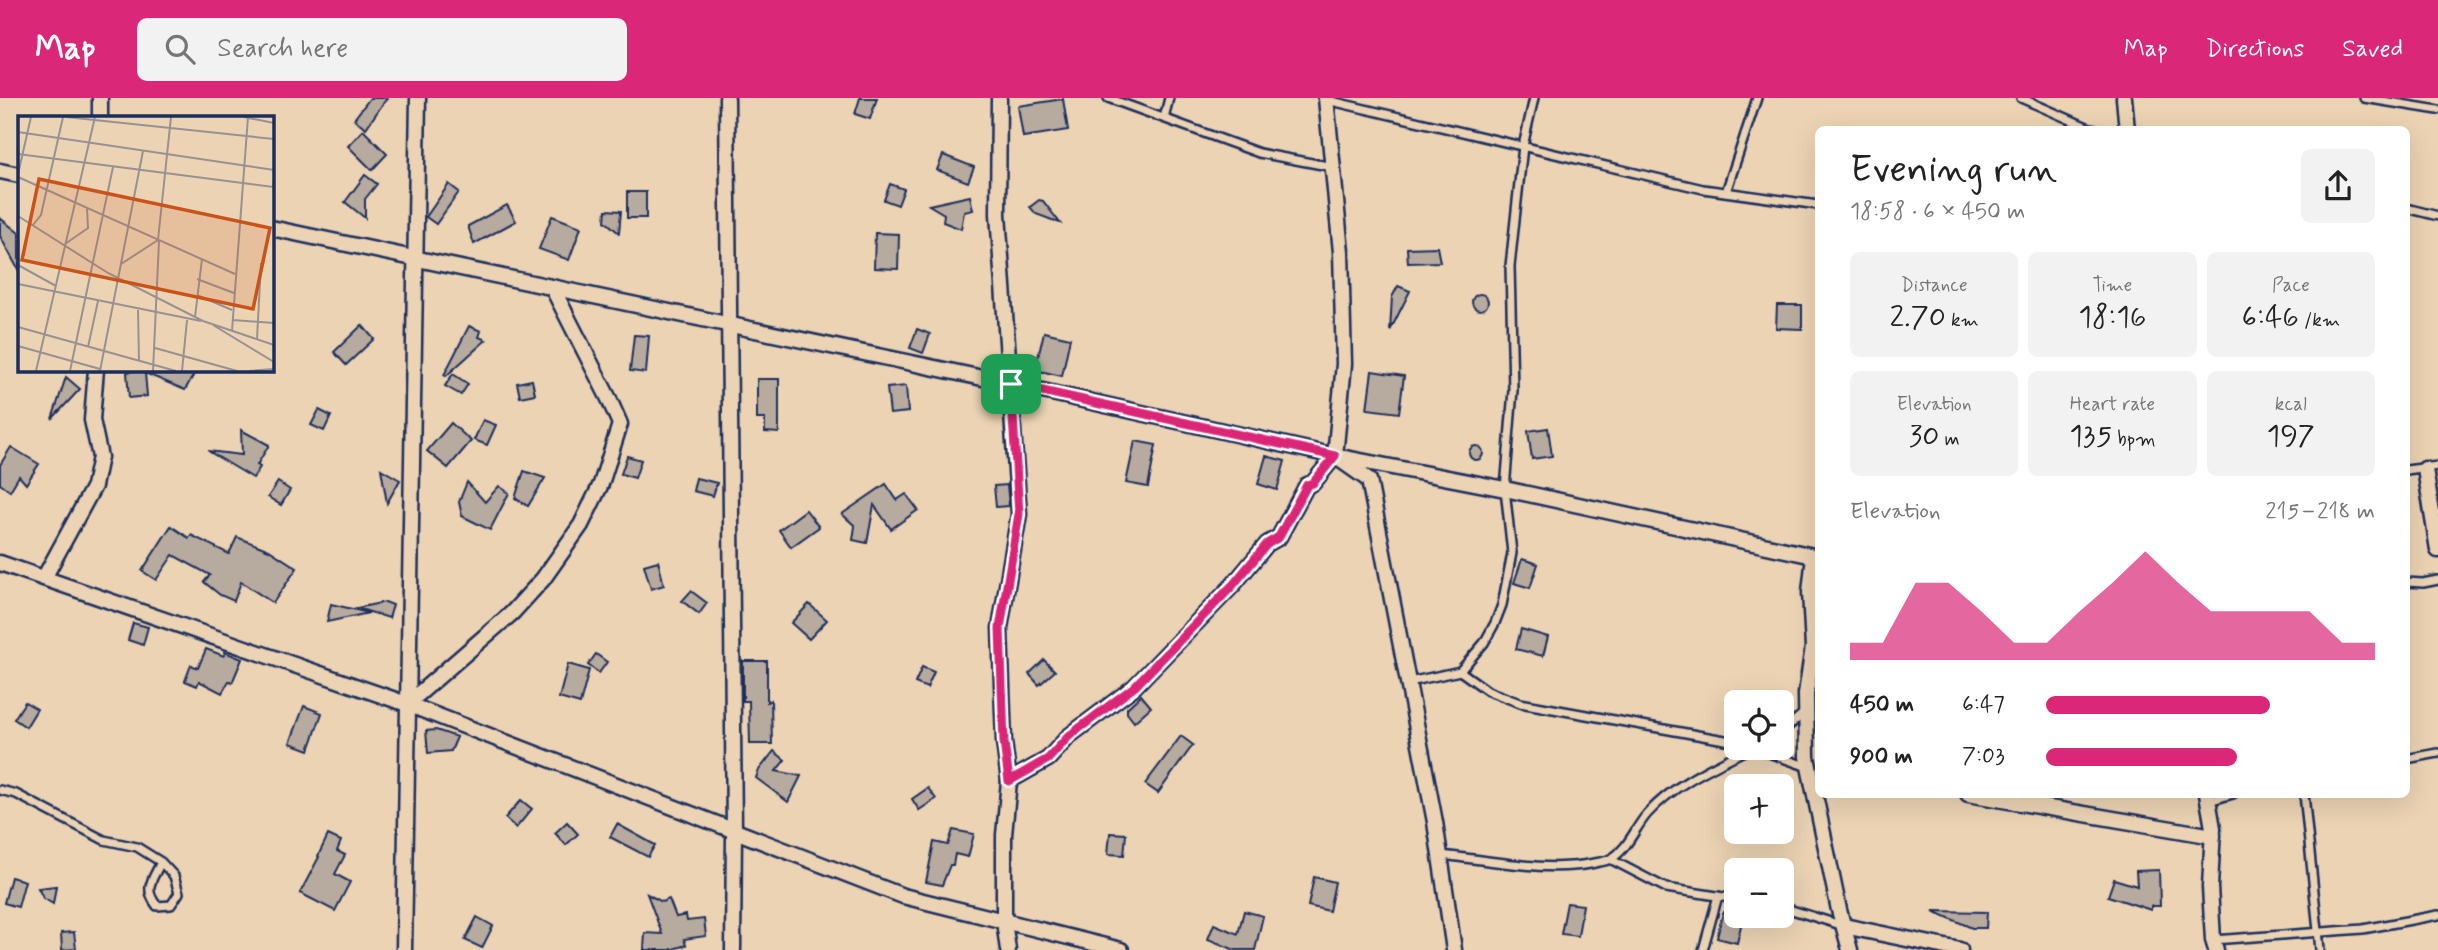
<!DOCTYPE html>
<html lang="en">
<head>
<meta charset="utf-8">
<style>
  body { margin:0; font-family:Mynerve,sans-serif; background:#f2f2f2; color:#222; height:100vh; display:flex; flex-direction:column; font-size:26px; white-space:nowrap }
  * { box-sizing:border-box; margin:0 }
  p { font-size:23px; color:#767676 }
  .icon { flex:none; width:38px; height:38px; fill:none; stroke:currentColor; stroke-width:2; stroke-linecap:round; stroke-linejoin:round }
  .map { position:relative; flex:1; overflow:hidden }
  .panel { position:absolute; left:1815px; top:28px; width:595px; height:672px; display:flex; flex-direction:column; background:#fff; border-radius:10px; box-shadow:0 7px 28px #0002 }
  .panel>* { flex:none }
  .tools { position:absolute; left:1724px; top:592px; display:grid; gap:14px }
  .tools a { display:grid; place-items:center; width:70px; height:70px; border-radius:10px; background:#fff; box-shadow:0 7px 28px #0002; font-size:35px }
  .pin { position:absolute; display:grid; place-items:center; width:60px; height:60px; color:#fff; margin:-30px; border-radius:14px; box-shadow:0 4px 10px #0006 }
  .round { display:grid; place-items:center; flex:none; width:74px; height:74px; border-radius:10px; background:#f2f2f2 }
  .overview { display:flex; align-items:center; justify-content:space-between; height:119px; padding:0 35px }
  h1 { font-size:38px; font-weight:600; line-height:52px }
  .figures { display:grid; grid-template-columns:repeat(3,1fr); gap:10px; height:119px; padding:7px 35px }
  .figures div { display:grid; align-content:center; border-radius:10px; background:#f2f2f2; text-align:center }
  .figures b { font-size:30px; font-weight:600 }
  .figures small { font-size:19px; font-weight:400 }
  .figures p { font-size:19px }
  .chart { height:196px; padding:14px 35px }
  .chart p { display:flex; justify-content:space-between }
  .chart svg { width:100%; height:126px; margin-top:7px; fill:#db2777; opacity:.7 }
  ul { padding:0 35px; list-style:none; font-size:23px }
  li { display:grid; grid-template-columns:112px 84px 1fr; align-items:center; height:52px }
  li i { height:18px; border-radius:9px; background:#db2777 }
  header { display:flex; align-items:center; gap:42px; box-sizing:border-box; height:98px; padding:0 35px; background:#db2777; color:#fff }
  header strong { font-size:33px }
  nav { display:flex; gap:38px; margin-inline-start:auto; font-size:24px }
  .search { width:490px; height:63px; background:#f2f2f2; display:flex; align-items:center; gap:18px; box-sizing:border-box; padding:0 24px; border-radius:10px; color:#767676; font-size:26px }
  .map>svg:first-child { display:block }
</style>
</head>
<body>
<header>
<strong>Map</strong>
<div class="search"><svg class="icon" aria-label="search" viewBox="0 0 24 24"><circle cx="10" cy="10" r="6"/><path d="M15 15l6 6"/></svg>Search here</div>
<nav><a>Map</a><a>Directions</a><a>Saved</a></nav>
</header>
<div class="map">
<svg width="2438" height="852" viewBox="0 0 2438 852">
  <rect width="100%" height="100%" fill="#ebd3b3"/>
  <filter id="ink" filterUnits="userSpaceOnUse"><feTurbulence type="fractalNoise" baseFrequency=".0143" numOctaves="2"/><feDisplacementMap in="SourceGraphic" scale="14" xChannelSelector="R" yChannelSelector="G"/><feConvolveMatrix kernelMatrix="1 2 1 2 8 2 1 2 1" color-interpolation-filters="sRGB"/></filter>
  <g filter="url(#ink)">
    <g fill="#b7aa9e" stroke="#1b2f5e" stroke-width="2">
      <polygon points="370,0 387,0 366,30 354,21"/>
      <polygon points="860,0 877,0 870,21 855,16"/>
      <polygon points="1063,1 1068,32 1023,39 1018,8"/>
      <polygon points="363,32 387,56 372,72 348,48"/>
      <polygon points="943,57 974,69 968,84 937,72"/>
      <polygon points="365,77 377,86 365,101 365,120 345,104"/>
      <polygon points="449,86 459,94 436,126 426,119"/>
      <polygon points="890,86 904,91 898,107 884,102"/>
      <rect x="627" y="94" width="19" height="26"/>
      <polygon points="970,98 973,112 964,114 961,131 943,124 944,116 929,107"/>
      <polygon points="1039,102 1043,103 1060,125 1036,116 1030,109"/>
      <polygon points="507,107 516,123 474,146 468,128"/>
      <polygon points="606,112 621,113 619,135 605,123"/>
      <polygon points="552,118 581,129 569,162 539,151"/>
      <polygon points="0,120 19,135 19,173 0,138"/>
      <polygon points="875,135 899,136 898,171 874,170"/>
      <polygon points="1437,149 1440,164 1408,165 1407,150"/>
      <polygon points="1398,188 1410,193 1390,233 1392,199"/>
      <circle cx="1480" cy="204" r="8"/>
      <polygon points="1777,207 1802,207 1802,231 1776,230"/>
      <polygon points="362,227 374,241 346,267 334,254"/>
      <polygon points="469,228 481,233 479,239 486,242 446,278 444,277"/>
      <polygon points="917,231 930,236 923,255 910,250"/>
      <polygon points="1044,234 1070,240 1062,278 1035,272"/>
      <polygon points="634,237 649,238 646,275 630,273"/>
      <polygon points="137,271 197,271 185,292 145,275 147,298 129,300 127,274 139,272"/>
      <polygon points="1372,273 1404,278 1399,315 1367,311"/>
      <polygon points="453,276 468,286 461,297 445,288"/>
      <polygon points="66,279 80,291 52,321"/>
      <polygon points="757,281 779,281 779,335 765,334 765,321 757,321"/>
      <polygon points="532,282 535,296 520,299 517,285"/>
      <polygon points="906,288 908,314 890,316 887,290"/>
      <polygon points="319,312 331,318 324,333 311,327"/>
      <polygon points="483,322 496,327 487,347 474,342"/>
      <polygon points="451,325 471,343 448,370 427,353"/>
      <polygon points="1548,330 1552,358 1532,361 1528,333"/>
      <polygon points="241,332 269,347 257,367 260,369 253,380 208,353 242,357"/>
      <polygon points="1135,343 1156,347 1148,389 1126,385"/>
      <circle cx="1476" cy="355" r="7"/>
      <polygon points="11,349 39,366 26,386 19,378 10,393 0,386 0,367"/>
      <polygon points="627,358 641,362 635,380 621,376"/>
      <polygon points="1266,358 1285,363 1277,392 1258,386"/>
      <polygon points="381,371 400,382 387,405"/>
      <polygon points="524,373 545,380 528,408 515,400"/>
      <polygon points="696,380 717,385 713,398 693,393"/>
      <polygon points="278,384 290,392 281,407 268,399"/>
      <polygon points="467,384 485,404 499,388 509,395 490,432 462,418 459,404"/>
      <polygon points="886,386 897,402 906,396 918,412 891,431 874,407 867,445 853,442 855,428 842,416"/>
      <polygon points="1007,387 1009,408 996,409 994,388"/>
      <polygon points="806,412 819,429 791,449 779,432"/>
      <polygon points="171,428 189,440 191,437 229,456 237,439 269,452 297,470 273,505 241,484 234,503 220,497 204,484 210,477 173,457 156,482 142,473"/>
      <polygon points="1522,461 1538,466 1530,490 1514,485"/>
      <polygon points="658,463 664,487 651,491 644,467"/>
      <polygon points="691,493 707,505 699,516 682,503"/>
      <polygon points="385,504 393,507 389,520 357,510"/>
      <polygon points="331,506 369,515 327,524"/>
      <polygon points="809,506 827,522 809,541 791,525"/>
      <polygon points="133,525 148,529 143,547 128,542"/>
      <polygon points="1521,531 1548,539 1543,558 1516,551"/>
      <polygon points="206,551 224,558 225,554 242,561 232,585 229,583 222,595 199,583 197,588 185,583 191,567 198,570"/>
      <polygon points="596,556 607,564 599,575 588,567"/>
      <polygon points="1044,562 1055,573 1039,587 1029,576"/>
      <polygon points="743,563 767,563 767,604 771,602 772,646 750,646 749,603 743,603"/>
      <polygon points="568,566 589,572 580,606 559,600"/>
      <polygon points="922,569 934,574 927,590 915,585"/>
      <polygon points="1141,597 1151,609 1134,624 1127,615 1127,610"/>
      <polygon points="25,604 37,611 26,629 14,621"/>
      <polygon points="304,608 322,615 309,652 290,645"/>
      <polygon points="436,632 457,639 451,653 428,655 426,633"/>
      <polygon points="1181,638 1193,647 1158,695 1145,686"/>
      <polygon points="774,653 785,662 776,673 801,678 788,704 756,680 759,672"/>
      <polygon points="928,690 936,701 919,712 912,701"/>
      <polygon points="521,702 532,711 516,730 505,720"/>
      <polygon points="567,724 578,736 566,747 555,735"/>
      <polygon points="617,726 655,747 648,759 610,739"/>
      <polygon points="953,732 974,736 968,759 955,756 953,767 950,767 942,787 926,784 934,744 948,747"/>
      <polygon points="1110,735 1126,736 1124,757 1108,756"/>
      <polygon points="328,737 341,743 337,753 345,757 335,776 350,784 335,813 300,795 319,759 318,758"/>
      <polygon points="2159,772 2160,808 2151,808 2151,812 2108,798 2114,781 2137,788 2136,773"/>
      <polygon points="11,779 25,783 18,809 4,805"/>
      <polygon points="1314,779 1335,784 1329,813 1308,808"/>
      <polygon points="56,788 53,806 43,800 38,790"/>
      <polygon points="647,796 662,804 669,801 676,819 686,817 687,823 704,821 706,838 684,841 686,847 670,852 644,852 645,835 662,836"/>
      <polygon points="1567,805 1583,807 1578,838 1561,836"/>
      <polygon points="1244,813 1263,818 1255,852 1235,852 1208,841 1214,826 1238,836"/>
      <polygon points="1933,813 1987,814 1986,830 1972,830"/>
      <polygon points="1723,814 1743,819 1737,845 1717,840"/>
      <polygon points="477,819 493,828 482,850 465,842"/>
      <polygon points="74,834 76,851 62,852 61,835"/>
    </g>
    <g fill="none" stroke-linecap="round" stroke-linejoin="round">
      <defs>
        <g id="lane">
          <polyline points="1108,0 1259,55 1333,69"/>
          <polyline points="2021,0 2087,29 2099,32"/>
          <polyline points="2364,0 2438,12"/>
          <polyline points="1327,2 1703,91 1818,107"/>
          <polyline points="1164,20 1169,0"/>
          <polyline points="1726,94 1757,0"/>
          <polyline points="2406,110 2438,118"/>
          <polyline points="2406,372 2438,368"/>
          <polyline points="2406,484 2423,485 2438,482"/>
          <polyline points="1460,573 1488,593 1520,605 1736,644"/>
          <polyline points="1409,584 1460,573 1484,545 1495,525 1502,507 1512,455 1505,391 1513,292 1510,168 1523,48 1534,0"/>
          <polyline points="1782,634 1805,614"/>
          <polyline points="2406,661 2438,655"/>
          <path d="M0 692 16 696 104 742 137 749 161 764 174 778 179 795 171 807 157 808C143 790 152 783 161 764"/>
          <polyline points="2304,696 2320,852"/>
          <polyline points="2209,703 2233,696"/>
          <path d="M1440 757C1491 762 1546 775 1595 765 1600 764 1607 763 1611 761 1629 750 1635 729 1648 715 1675 685 1717 667 1752 649L1808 669"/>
          <polyline points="1610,761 1666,790 1736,801"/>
          <polyline points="1782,809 1844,828"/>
          <polyline points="2213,842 2363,831 2438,817"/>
          <polyline points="1703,852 1718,798"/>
        </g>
        <g id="street">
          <polyline points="727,0 734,733 733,852"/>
          <polyline points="999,0 998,116 1019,416 1000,530 1004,644 1009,683 1004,737 1004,823 1008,852"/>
          <polyline points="2124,0 2127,32"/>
          <polyline points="100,19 100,0"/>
          <polyline points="0,73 19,77"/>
          <polyline points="271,130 1011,286 1335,358 1505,391 1818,459"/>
          <polyline points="1339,361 1369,382 1435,724 1454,852"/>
          <polyline points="2425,371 2438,452"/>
          <polyline points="1814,458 1810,494 1813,549 1806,596 1807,659 1839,812 1850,852"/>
          <polyline points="0,465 407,606 903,798 1121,852"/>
          <polyline points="44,480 94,388 100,359 92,322 96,271"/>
          <polyline points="407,606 512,515 543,481 581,427 601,386 620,326 609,301 552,189"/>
          <polyline points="1009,683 1048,661 1069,638 1134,589 1233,487 1267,446 1279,439 1307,387 1313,385 1335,358 1344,266 1341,154 1326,0"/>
          <polyline points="1968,696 2213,738"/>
          <polyline points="2207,696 2213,730 2210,789 2213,842 2216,852"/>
          <polyline points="1844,828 1960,852"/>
          <polyline points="404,852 418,0"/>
        </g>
      </defs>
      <use href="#lane" stroke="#1b2f5e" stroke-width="12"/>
      <use href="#street" stroke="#1b2f5e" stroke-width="19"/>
      <use href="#lane" stroke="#ebd3b3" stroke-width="7"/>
      <use href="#street" stroke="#ebd3b3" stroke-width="14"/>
    </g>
  </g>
  <g fill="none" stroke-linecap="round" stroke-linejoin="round" filter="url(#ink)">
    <defs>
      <polygon id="route" points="1011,286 1335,358 1313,385 1307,387 1279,439 1267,446 1233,487 1134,589 1069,638 1048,661 1009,683 1004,644 1000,530 1019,416"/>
    </defs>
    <use href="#route" stroke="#fff" stroke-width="14"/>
    <use href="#route" stroke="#db2777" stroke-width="9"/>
  </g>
  <g transform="translate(18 18)">
    <rect width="256" height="256" fill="#ebd3b3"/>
    <path fill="none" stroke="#989191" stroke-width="2" d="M48 1 256 23M226 1 256 7M0 16 256 54M0 38 255 71 256 63M0 58 13 1M0 61 217 158M0 100 90 157 185 205 256 229M15 109 23 99 45 1M47 128 70 112 69 92M103 148 140 124 153 1M0 149 38 170M179 163 216 177M0 168 183 205M179 179 214 194M120 194 121 245M177 201 184 143M215 204 256 207M195 209 256 246M0 211 158 255M214 215 230 1M239 223 243 147M0 230 82 253M70 231 80 185M137 232 219 255M18 255 77 1M52 255 95 51M82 255 125 35M135 255 141 125M164 255 169 204M231 255 256 253"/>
    <path fill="#c95318" fill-opacity="0.15" stroke="#c95318" stroke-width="3.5" d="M21 63 252 112 235 193 4 144Z"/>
    <rect width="256" height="256" fill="none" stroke="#1b2f5e" stroke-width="3.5"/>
  </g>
</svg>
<div class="tools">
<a><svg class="icon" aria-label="locate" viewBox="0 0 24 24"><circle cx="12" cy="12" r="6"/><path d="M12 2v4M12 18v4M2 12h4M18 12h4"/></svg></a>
<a>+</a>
<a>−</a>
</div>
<div class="pin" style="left:1011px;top:286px;background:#1e9e55"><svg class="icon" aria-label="arrive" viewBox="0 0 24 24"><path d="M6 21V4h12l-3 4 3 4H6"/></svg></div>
<section class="panel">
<div class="overview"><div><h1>Evening run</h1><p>18:58 · 6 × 450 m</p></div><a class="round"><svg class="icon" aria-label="share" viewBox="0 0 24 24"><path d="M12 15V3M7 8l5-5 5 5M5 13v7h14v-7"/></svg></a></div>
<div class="figures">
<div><p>Distance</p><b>2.70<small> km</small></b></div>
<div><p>Time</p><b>18:16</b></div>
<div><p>Pace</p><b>6:46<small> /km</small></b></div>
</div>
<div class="figures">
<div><p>Elevation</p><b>30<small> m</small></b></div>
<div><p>Heart rate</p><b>135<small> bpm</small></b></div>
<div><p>kcal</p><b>197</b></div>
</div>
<div class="chart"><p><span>Elevation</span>215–218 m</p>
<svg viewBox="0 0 160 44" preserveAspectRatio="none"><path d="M0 44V38L10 38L20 17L30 17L40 27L50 38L60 38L70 27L80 17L90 6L100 17L110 27L120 27L130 27L140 27L150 38L160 38V44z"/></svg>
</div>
<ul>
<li><b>450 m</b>6:47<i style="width:68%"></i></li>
<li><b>900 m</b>7:03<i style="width:58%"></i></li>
</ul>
</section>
</div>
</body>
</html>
